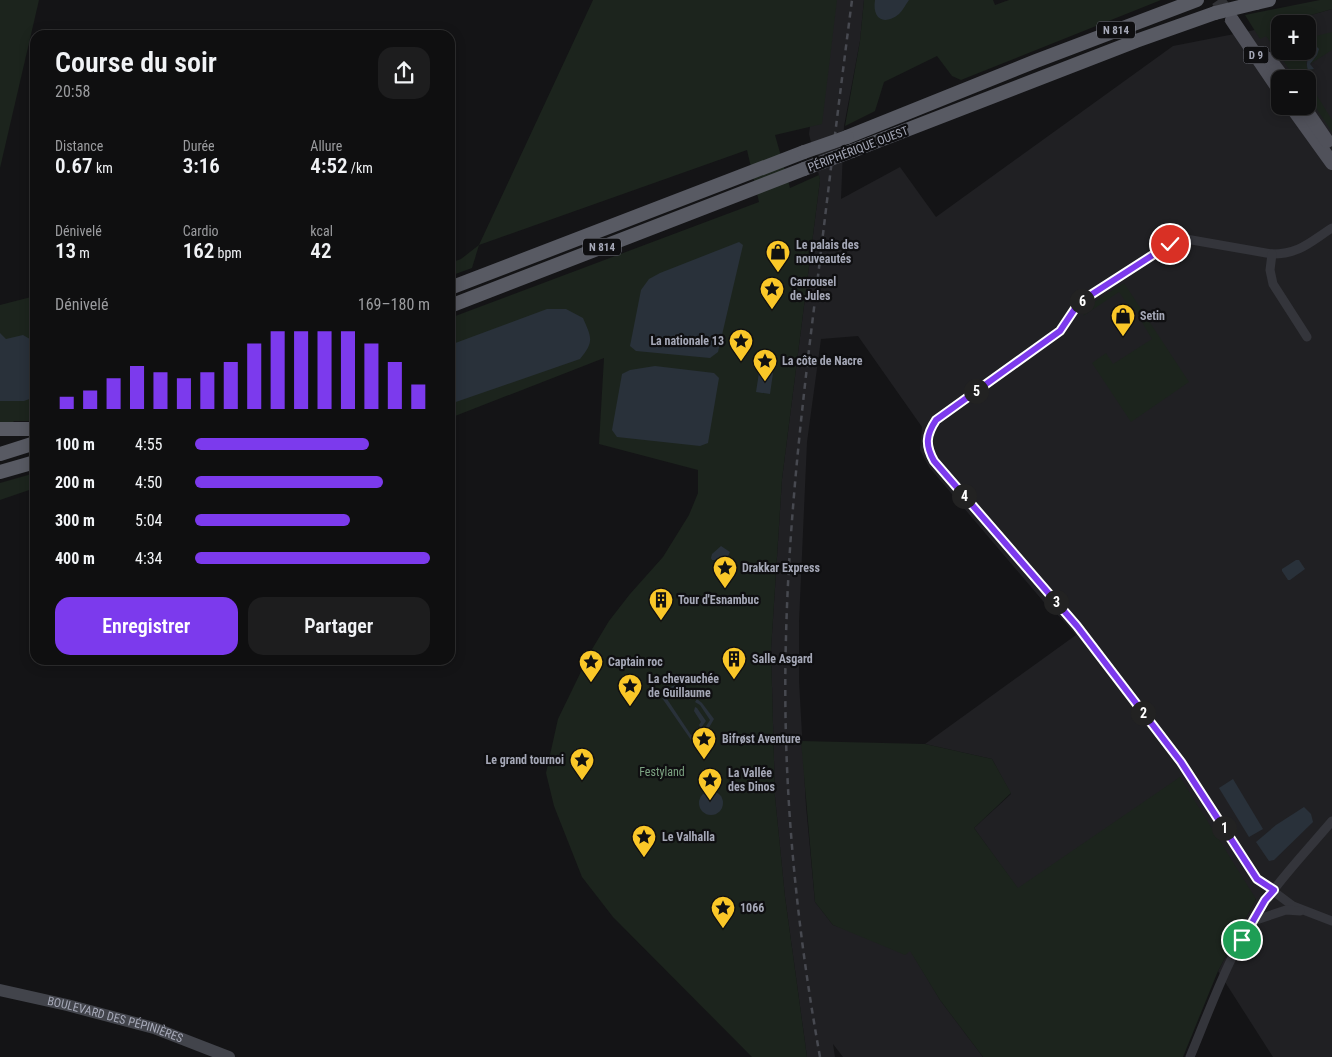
<!DOCTYPE html>
<html lang="fr">
<head>
<meta charset="utf-8">
<style>
  body { margin:0; font-family:"Roboto Condensed",sans-serif; background:#1d1d1e; color:#f1f3f6; height:100vh; display:flex; flex-direction:column; font-size:19px; white-space:nowrap }
  * { box-sizing:border-box; margin:0 }
  p { font-size:16px; color:#9b9c9f }
  .icon { flex:none; width:28px; height:28px; fill:none; stroke:currentColor; stroke-width:2; stroke-linecap:round; stroke-linejoin:round }
  .map { position:relative; flex:1; overflow:hidden }
  .sheet { position:absolute; left:30px; top:30px; width:425px; height:635px; display:flex; flex-direction:column; background:#0f0f10; border-radius:15px; box-shadow:0 2px 12px #0003,0 0 0 1px #2f2f30 }
  .sheet>* { flex:none }
  .controls { position:absolute; left:1271px; top:15px; display:grid; gap:10px }
  .controls a { display:grid; place-items:center; width:45px; height:45px; border-radius:10px; background:#0f0f10; box-shadow:0 2px 12px #0003,0 0 0 1px #2f2f30; font-size:25px }
  .pin { position:absolute; display:grid; place-items:center; width:42px; height:42px; color:#fff; margin:-21px; border:2px solid #fff; border-radius:50%; box-shadow:0 1px 5px #0007 }
  .km { position:absolute; width:25px; height:25px; margin:-12px; border-radius:50%; background:#222; color:#fff; font-size:14px; line-height:25px; text-align:center }
  .round { display:grid; place-items:center; flex:none; width:52px; height:52px; border-radius:15px; background:#1d1d1e }
  .summary { display:flex; align-items:center; justify-content:space-between; height:85px; padding:0 25px }
  h1 { font-size:28px; font-weight:600; line-height:38px }
  .stats { display:grid; grid-template-columns:repeat(3,1fr); gap:8px; height:85px; padding:5px 25px }
  .stats div { display:grid; align-content:center }
  .stats b { font-size:21px; font-weight:600 }
  .stats small { font-size:14px; font-weight:400 }
  .stats p { font-size:14px }
  .chart { height:140px; padding:10px 25px }
  .chart p { display:flex; justify-content:space-between }
  .chart svg { width:100%; height:90px; margin-top:5px; stroke:#7c3aed; stroke-width:6 }
  .action { display:flex; gap:10px; margin-top:auto; padding:10px 25px }
  .action a { flex:1; height:58px; border-radius:15px; background:#7c3aed; color:#fff; font-size:20px; font-weight:600; line-height:58px; text-align:center }
  .action a+a { background:#1d1d1e; color:#f1f3f6 }
  ul { padding:0 25px; list-style:none; font-size:16px }
  li { display:grid; grid-template-columns:80px 60px 1fr; align-items:center; height:38px }
  li i { height:12px; border-radius:6px; background:#7c3aed }
  .map>svg:first-child { display:block }
</style>
</head>
<body>
<div class="map">
<svg width="1332" height="1057" viewBox="0 0 1332 1057">
  <rect width="100%" height="100%" fill="#141416"/>
  <path fill="#202023" fill-rule="evenodd" d="M827 0H864L860 41 844 126 841 199 900 167 936 217 1173 46 1265 28 1332 9V1057H1273L1218 971 1256 899 1018 889 974 828 1011 794 992 759 925 744 1076 635 1060 617 1048 607 929 467 920 450 922 427 858 336 821 339 807 442 799 622V681L806 806 815 902 833 925 910 950 940 1000 983 1057H843L833 1044 835 1057H807L785 897 775 797 771 650 782 479 820 180 809 134ZM1280 24H1308V51H1280ZM1280 79H1308V106H1280Z"/>
  <g fill="#1c241d">
    <polygon points="0,0 39,0 0,168"/>
    <polygon points="593,0 837,0 822,124 775,135 790,188 819,175 820,180 782,479 771,650 775,797 785,897 807,1057 752,1057 613,917 582,877 554,806 546,773 558,719 591,651 609,621 630,594 663,557 689,515 698,493 698,470 599,444 604,358 450,418 450,318 759,202 747,150 479,245 472,268 450,276 450,263 461,259 479,245"/>
    <polygon points="864,0 993,0 995,5 1009,0 1161,0 961,80 952,76 937,56 884,82 875,111 845,126 860,41"/>
    <polygon points="1320,0 1332,0 1332,9 1280,24 1280,51 1308,51 1308,38 1332,32 1332,50 1310,64 1317,55 1311,51 1306,63 1308,70 1314,69 1304,75 1306,79 1296,79 1266,36 1260,39 1245,15"/>
    <polygon points="1308,81 1332,120 1332,132 1308,96"/>
    <polygon points="1124,283 1189,382 1131,422 1092,363 1106,353 1113,364 1152,339 1133,307 1130,308 1119,292 1083,316 1089,305"/>
    <polygon points="35,296 35,421 14,421 9,426 0,425 0,305"/>
    <polygon points="35,473 35,488 0,500 0,483"/>
    <polygon points="801,741 925,744 992,759 1011,793 974,828 1018,888 1180,777 1256,899 1218,971 1183,1057 983,1057 940,1000 910,951 905,955 833,925 815,902"/>
  </g>
  <g fill="#29313a">
    <path d="M875 0H909C906 4 903 10 899 14 884 26 872 19 875 0Z"/>
    <path d="M1317 47 1319 49 1317 55 1310 64 1314 69 1308 70C1305 63 1309 51 1317 47Z"/>
    <polygon points="739,242 743,245 718,352 710,358 636,351 630,346 641,290 649,279 660,273"/>
    <path d="M547 309H566L583 318C591 337 595 341 580 359L450 404V345Z"/>
    <polygon points="0,333 6,339 23,335 35,342 35,397 24,401 0,401"/>
    <polygon points="655,366 714,373 719,378 708,443 700,446 617,437 612,430 622,374 630,370"/>
    <polygon points="760,366 769,367 773,373 770,394 756,392"/>
    <polygon points="721,546 730,552 726,560 712,560 711,558 712,554"/>
    <polygon points="1296,560 1299,560 1305,569 1290,580 1288,580 1282,571 1282,569"/>
    <polygon points="678,685 693,696 690,700 675,688 667,699 691,735 701,734 710,720 700,705 695,702 697,699 702,703 714,719 703,738 691,740 662,698 672,686"/>
    <polygon points="695,707 697,708 706,721 701,728 699,725 701,722 694,711"/>
    <polygon points="1233,779 1263,829 1249,837 1219,788"/>
    <circle cx="711" cy="803" r="12"/>
    <polygon points="1304,807 1311,814 1313,822 1274,860 1269,861 1256,842 1276,825"/>
  </g>
  <g fill="none" stroke-linecap="round" stroke-linejoin="round">
    <polyline stroke="#313236" stroke-width="14" stroke-dasharray="14 7" stroke-linecap="butt" points="1218,0 1232,20"/>
    <g stroke="#34353b" stroke-width="9">
      <path d="M1332 228C1310 242 1300 254 1272 254L1186 239 1170 244 1086 298 1078 304 1060 331 936 420C926 435 925 445 934 461L1077 626 1181 762 1257 879 1293 906 1332 921"/>
      <polyline points="1272,254 1270,270 1273,284 1307,337"/>
      <polyline points="1253,921 1286,910 1300,911"/>
      <path d="M1190 1057C1212 1004 1232 946 1266 900 1286 872 1310 847 1332 821"/>
    </g>
    <path stroke="#42444b" stroke-width="12" id="s1" d="M0 990 67 1005 154 1028 229 1057"/>
    <g stroke="#50515a" stroke-width="14">
      <polyline points="1232,20 1280,91"/>
      <polyline points="1269,59 1284,79"/>
      <polyline points="1291,106 1332,163"/>
      <polyline points="1303,106 1327,141"/>
    </g>
    <g stroke="#585a63" stroke-width="14">
      <polyline points="1256,3 1269,0"/>
      <polyline points="847,137 1036,61 1197,0"/>
      <polyline points="852,151 1136,41 1215,13"/>
      <polyline points="450,288 804,152"/>
      <polyline points="450,306 804,169"/>
      <polyline points="0,429 35,429"/>
      <polyline points="0,454 35,443"/>
      <polyline points="0,472 35,462"/>
    </g>
    <path stroke="#474950" stroke-width="2.5" stroke-dasharray="6 5" stroke-linecap="butt" d="M820 1057C795 918 782 778 786 637 789 516 803 396 818 276 829 184 840 92 852 0"/>
    <g stroke="#585a63" stroke-width="14">
      <polyline points="1215,13 1256,3"/>
      <polyline points="804,152 847,137"/>
      <polyline points="804,169 852,151"/>
    </g>
  </g>
  <g fill="none" stroke-linecap="round" stroke-linejoin="round">
    <defs>
      <path id="route" d="M1170 244 1086 298 1078 304 1060 331 936 420C926 435 925 445 934 461L1077 626 1181 762 1257 879 1274 890 1265 900 1242 940"/>
    </defs>
    <use href="#route" stroke="#fff" stroke-width="10"/>
    <use href="#route" stroke="#7c3aed" stroke-width="6"/>
  </g>
  <defs>
    <symbol id="shop-pin" viewBox="-11 -11 22 30"><path d="M0 17L-7.5 6A9.5 9.5 0 1 1 7.5 6Z" fill="#fac728" stroke="#0f0f11"/><path d="M-5-2.5h2.3a2.7 3.5 0 0 1 5.4 0H5L5.5 6h-11ZM-1.5-2.5h3a1.5 2.3 0 0 0-3 0Z" fill="#111"/></symbol>
    <symbol id="sight-pin" viewBox="-11 -11 22 30"><path d="M0 17L-7.5 6A9.5 9.5 0 1 1 7.5 6Z" fill="#fac728" stroke="#0f0f11"/><path d="M0-6L1.8-2.2L6-1.7L2.9 1.2L3.7 5.4L0 3.3L-3.7 5.4L-2.9 1.2L-6-1.7L-1.8-2.2Z" fill="#111"/></symbol>
    <symbol id="building-pin" viewBox="-11 -11 22 30"><path d="M0 17L-7.5 6A9.5 9.5 0 1 1 7.5 6Z" fill="#fac728" stroke="#0f0f11"/><path d="M-4-6H4V6H1V3H-1V6H-4ZM-2.5-4.3h1.7v1.8h-1.7ZM.8-4.3h1.7v1.8H.8ZM-2.5-1h1.7V.8h-1.7ZM.8-1h1.7V.8H.8Z" fill="#111"/></symbol>
  </defs>
  <g fill-rule="evenodd">
    <use href="#shop-pin" x="764" y="238" width="28" height="38"/>
    <use href="#sight-pin" x="758" y="275" width="28" height="38"/>
    <use href="#shop-pin" x="1109" y="302" width="28" height="38"/>
    <use href="#sight-pin" x="727" y="327" width="28" height="38"/>
    <use href="#sight-pin" x="751" y="347" width="28" height="38"/>
    <use href="#sight-pin" x="711" y="554" width="28" height="38"/>
    <use href="#building-pin" x="647" y="586" width="28" height="38"/>
    <use href="#building-pin" x="720" y="645" width="28" height="38"/>
    <use href="#sight-pin" x="577" y="648" width="28" height="38"/>
    <use href="#sight-pin" x="616" y="672" width="28" height="38"/>
    <use href="#sight-pin" x="690" y="725" width="28" height="38"/>
    <use href="#sight-pin" x="568" y="746" width="28" height="38"/>
    <use href="#sight-pin" x="696" y="766" width="28" height="38"/>
    <use href="#sight-pin" x="630" y="823" width="28" height="38"/>
    <use href="#sight-pin" x="709" y="894" width="28" height="38"/>
  </g>
  <g text-anchor="middle" dominant-baseline="central" stroke-width="4.5" stroke-linejoin="round" paint-order="stroke">
    <g fill="#0f0f11" stroke="#787a85" stroke-width="1">
      <rect x="1097" y="21.5" width="38" height="17" rx="4"/>
      <rect x="1243.5" y="46.5" width="25" height="17" rx="4"/>
      <rect x="583" y="238.5" width="38" height="17" rx="4"/>
    </g>
    <g font-size="11" font-weight="bold" fill="#a5a8b7">
      <text x="1116" y="30">N 814</text>
      <text x="1256" y="55">D 9</text>
      <text x="602" y="247">N 814</text>
    </g>
    <g font-size="12" fill="#a5a8b7" stroke="#0f0f11">
      <text transform="translate(858 149) rotate(-21)">PÉRIPHÉRIQUE OUEST</text>
      <text stroke="none"><textPath href="#s1" startOffset="119">BOULEVARD DES PÉPINIÈRES</textPath></text>
    </g>
    <g font-size="12" font-weight="bold" fill="#a5a8b7" stroke="#0f0f11" text-anchor="start">
      <text x="796" y="245">Le palais des<tspan x="796" dy="14">nouveautés</tspan></text>
      <text x="790" y="282">Carrousel<tspan x="790" dy="14">de Jules</tspan></text>
      <text x="1140" y="316">Setin</text>
      <text x="724" y="341" text-anchor="end">La nationale 13</text>
      <text x="782" y="361">La côte de Nacre</text>
      <text x="742" y="568">Drakkar Express</text>
      <text x="678" y="600">Tour d'Esnambuc</text>
      <text x="752" y="659">Salle Asgard</text>
      <text x="608" y="662">Captain roc</text>
      <text x="648" y="679">La chevauchée<tspan x="648" dy="14">de Guillaume</tspan></text>
      <text x="722" y="739">Bifrøst Aventure</text>
      <text x="564" y="760" text-anchor="end">Le grand tournoi</text>
      <text x="728" y="773">La Vallée<tspan x="728" dy="14">des Dinos</tspan></text>
      <text x="662" y="837">Le Valhalla</text>
      <text x="740" y="908">1066</text>
    </g>
    <g font-size="12" fill="#7ba281" stroke="#0f0f11">
      <text x="662" y="772">Festyland</text>
    </g>
  </g>
</svg>
<div class="controls">
<a>+</a>
<a>−</a>
</div>
<div class="pin" style="left:1242px;top:940px;background:#1e9e55"><svg class="icon" aria-label="arrive" viewBox="0 0 24 24"><path d="M6 21V4h12l-3 4 3 4H6"/></svg></div>
<div class="pin" style="left:1170px;top:244px;background:#d93025"><svg class="icon" aria-label="check" viewBox="0 0 24 24"><path d="M5 12l5 5 9-10"/></svg></div>
<b class="km" style="left:1224px;top:828px">1</b>
<b class="km" style="left:1143px;top:713px">2</b>
<b class="km" style="left:1056px;top:602px">3</b>
<b class="km" style="left:964px;top:496px">4</b>
<b class="km" style="left:976px;top:391px">5</b>
<b class="km" style="left:1082px;top:301px">6</b>
<section class="sheet">
<div class="summary"><div><h1>Course du soir</h1><p>20:58</p></div><a class="round"><svg class="icon" aria-label="share" viewBox="0 0 24 24"><path d="M12 15V3M7 8l5-5 5 5M5 13v7h14v-7"/></svg></a></div>
<div class="stats">
<div><p>Distance</p><b>0.67<small> km</small></b></div>
<div><p>Durée</p><b>3:16</b></div>
<div><p>Allure</p><b>4:52<small> /km</small></b></div>
</div>
<div class="stats">
<div><p>Dénivelé</p><b>13<small> m</small></b></div>
<div><p>Cardio</p><b>162<small> bpm</small></b></div>
<div><p>kcal</p><b>42</b></div>
</div>
<div class="chart"><p><span>Dénivelé</span>169–180 m</p>
<svg viewBox="0 0 160 44" preserveAspectRatio="none"><path d="M5 44V38M15 44V35M25 44V29M35 44V23M45 44V26M55 44V29M65 44V26M75 44V21M85 44V12M95 44V6M105 44V6M115 44V6M125 44V6M135 44V12M145 44V21M155 44V32"/></svg>
</div>
<ul>
<li><b>100 m</b>4:55<i style="width:74%"></i></li>
<li><b>200 m</b>4:50<i style="width:80%"></i></li>
<li><b>300 m</b>5:04<i style="width:66%"></i></li>
<li><b>400 m</b>4:34<i style="width:100%"></i></li>
</ul>
<div class="action"><a>Enregistrer</a><a>Partager</a></div>
</section>
</div>
</body>
</html>
